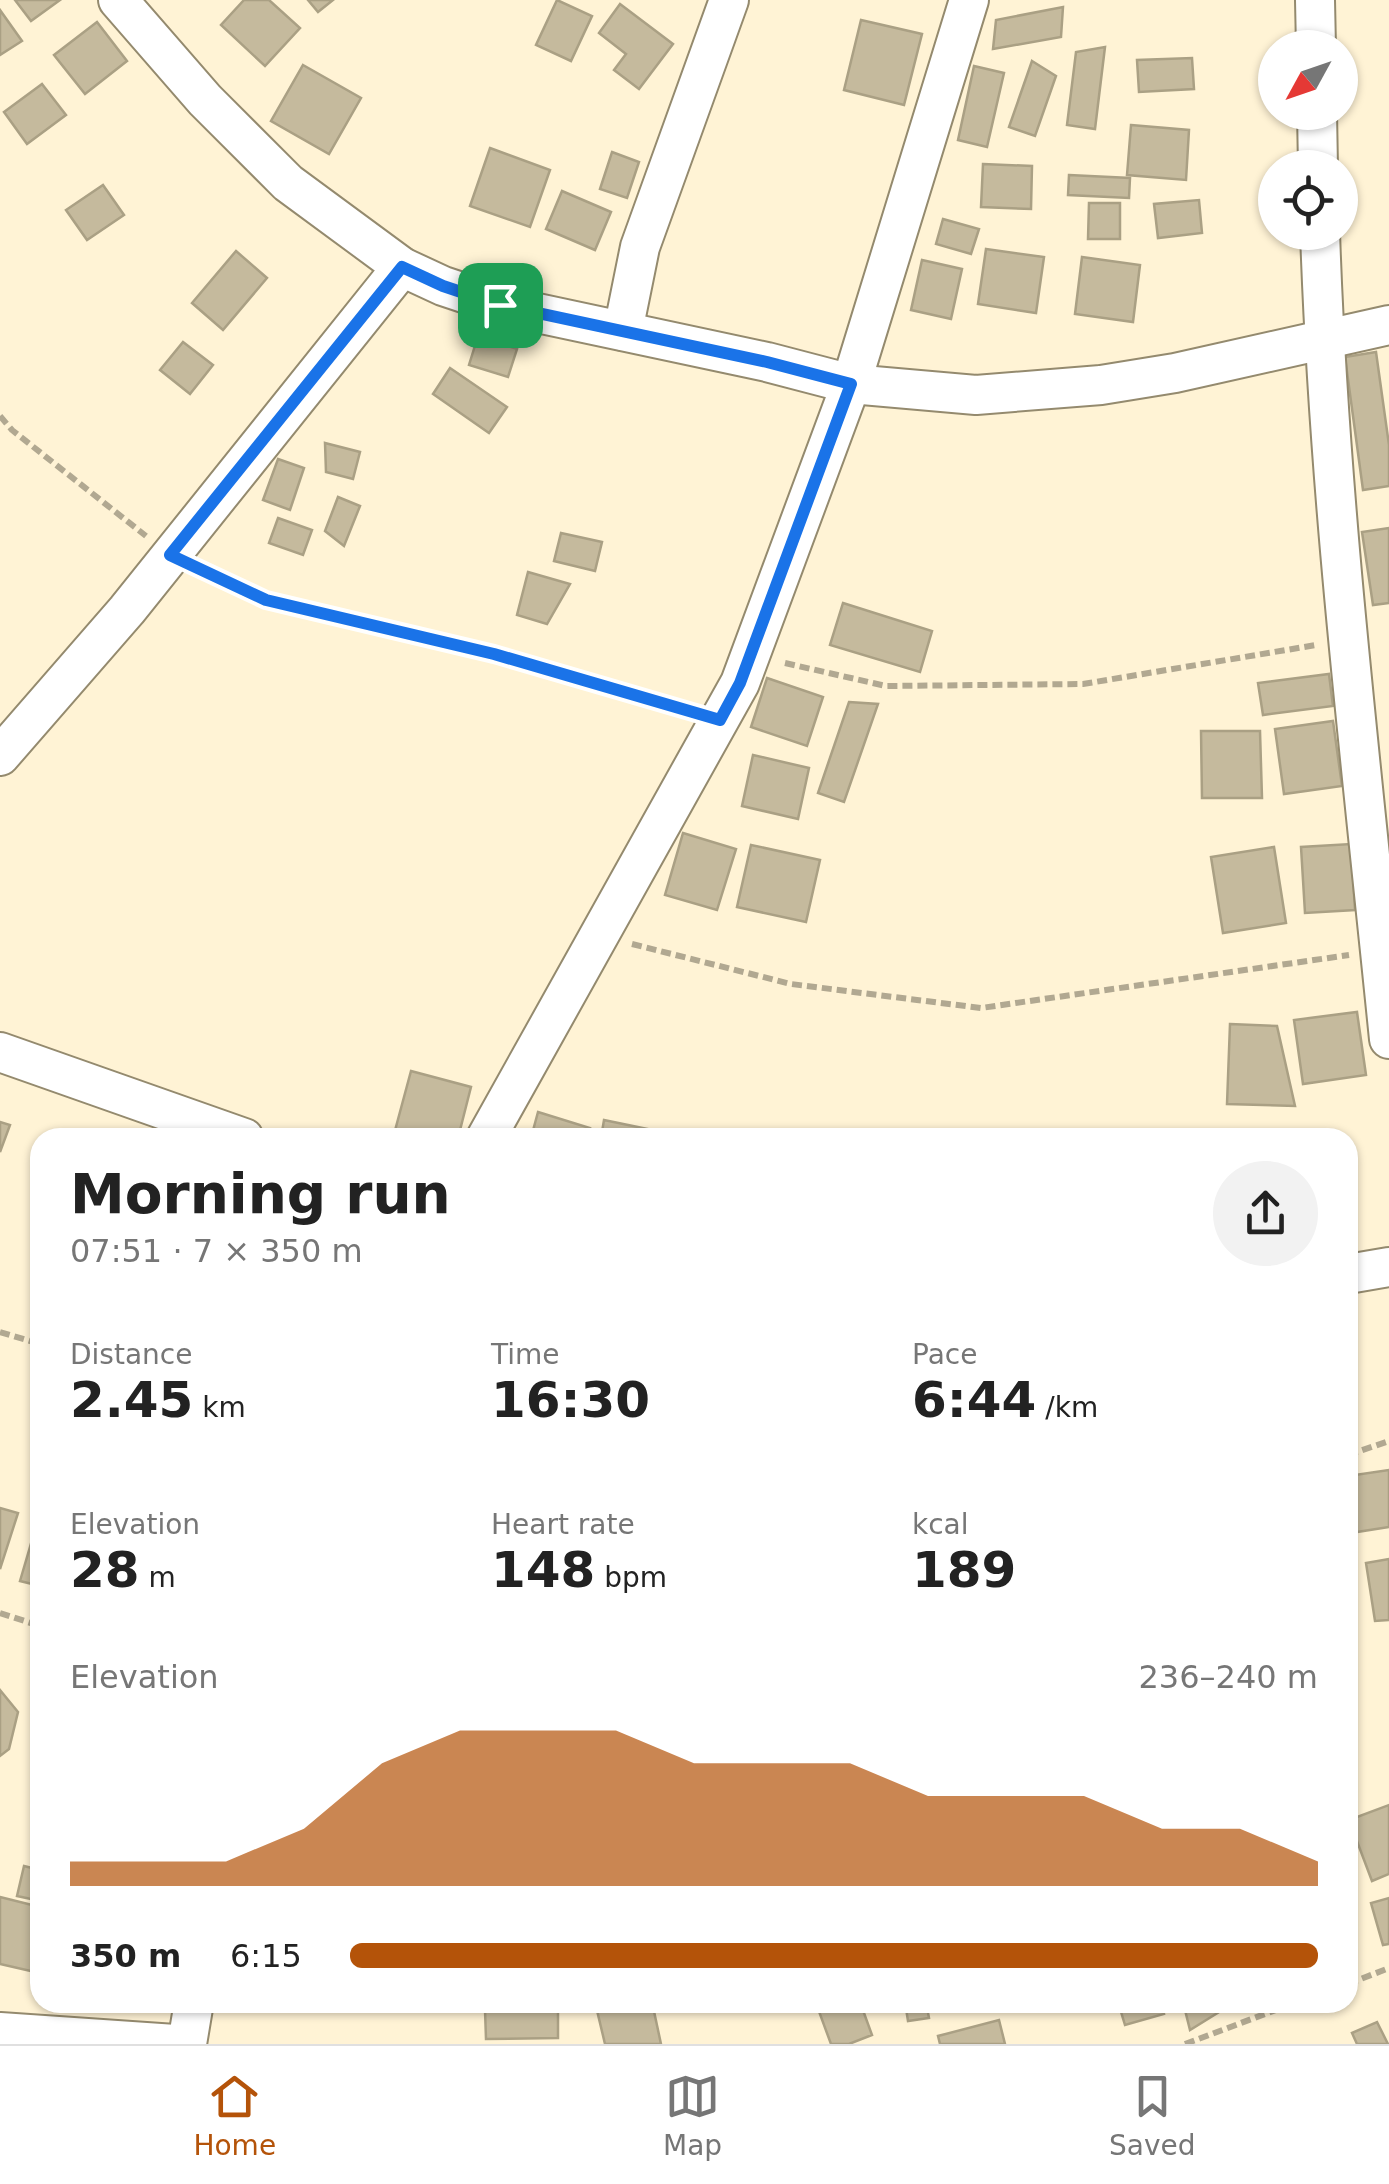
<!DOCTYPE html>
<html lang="en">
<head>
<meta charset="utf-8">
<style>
  body { margin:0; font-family:"DejaVu Sans",sans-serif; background:#f2f2f2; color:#222; height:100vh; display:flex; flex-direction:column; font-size:38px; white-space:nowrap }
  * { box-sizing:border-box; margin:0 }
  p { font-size:32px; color:#767676 }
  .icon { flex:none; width:55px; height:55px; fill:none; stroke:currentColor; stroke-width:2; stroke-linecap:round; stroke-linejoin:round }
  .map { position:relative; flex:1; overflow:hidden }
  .details { position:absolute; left:30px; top:1128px; width:1328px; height:885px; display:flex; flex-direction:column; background:#fff; border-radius:30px; box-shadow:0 2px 8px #0004 }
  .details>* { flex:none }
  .needle { width:65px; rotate:230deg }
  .tools { position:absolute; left:1258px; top:30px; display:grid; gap:20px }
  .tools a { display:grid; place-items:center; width:100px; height:100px; border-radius:50%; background:#fff; box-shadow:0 2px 8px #0004; font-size:50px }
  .pin { position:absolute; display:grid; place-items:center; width:85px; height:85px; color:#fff; margin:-42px; border-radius:20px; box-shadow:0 5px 15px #0006 }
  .round { display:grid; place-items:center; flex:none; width:105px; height:105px; border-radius:52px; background:#f2f2f2 }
  .overview { display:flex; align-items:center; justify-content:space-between; height:170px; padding:0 40px }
  h1 { font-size:55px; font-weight:800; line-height:75px }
  .stats { display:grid; grid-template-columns:repeat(3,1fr); gap:15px; height:170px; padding:10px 40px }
  .stats div { display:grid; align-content:center }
  .stats b { font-size:50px; font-weight:800 }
  .stats small { font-size:28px; font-weight:400 }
  .stats p { font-size:28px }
  .chart { height:280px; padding:20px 40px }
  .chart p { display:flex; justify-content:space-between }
  .chart svg { width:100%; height:180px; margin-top:10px; fill:#b45309; opacity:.7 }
  ul { padding:0 40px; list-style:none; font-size:32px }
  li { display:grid; grid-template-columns:160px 120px 1fr; align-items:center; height:75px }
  li i { height:25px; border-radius:12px; background:#b45309 }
  .dock { display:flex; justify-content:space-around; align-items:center; height:140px; border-top:2px solid #e0e0e0; background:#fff; font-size:28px; color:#767676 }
  .dock a { display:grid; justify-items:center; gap:5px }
  .dock .active { color:#b45309 }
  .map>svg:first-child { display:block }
</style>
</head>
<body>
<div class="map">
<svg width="1389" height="2044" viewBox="0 0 1389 2044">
  <rect width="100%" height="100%" fill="#fff3d5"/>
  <g fill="#c5ba9d" stroke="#aaa084" stroke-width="2.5">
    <polygon points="15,0 60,0 31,21"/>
    <polygon points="244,0 269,0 300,28 265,66 221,25"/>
    <polygon points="308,0 333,0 318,12"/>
    <polygon points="557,0 592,16 571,61 536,45"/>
    <polygon points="620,4 673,44 639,89 614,70 626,54 599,33"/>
    <polygon points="1063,7 1061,37 993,49 996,20"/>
    <polygon points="0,10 22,41 0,55"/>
    <polygon points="861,20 922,34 904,105 844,90"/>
    <polygon points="97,22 127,61 85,94 54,55"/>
    <polygon points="1105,47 1095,129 1067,125 1076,52"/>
    <polygon points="1192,58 1194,89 1139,92 1137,60"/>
    <polygon points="1032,61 1056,76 1035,136 1009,127"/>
    <polygon points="303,65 361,98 329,154 271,121"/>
    <polygon points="974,66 1004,73 987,147 958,140"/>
    <polygon points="42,84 66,115 27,144 4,112"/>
    <polygon points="1131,125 1189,130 1186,180 1127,175"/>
    <polygon points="490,148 550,170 530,227 470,206"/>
    <polygon points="612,152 639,162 627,198 600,189"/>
    <polygon points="983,164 1032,166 1031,209 981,207"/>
    <polygon points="1069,175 1130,178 1129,198 1068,195"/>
    <polygon points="103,185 124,215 87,240 66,210"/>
    <polygon points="562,191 611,212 595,250 546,229"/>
    <polygon points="1199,200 1202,233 1158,238 1154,204"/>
    <polygon points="1089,203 1120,203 1120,239 1088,239"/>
    <polygon points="943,219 979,229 971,254 936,244"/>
    <polygon points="986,249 1044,257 1036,313 978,304"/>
    <polygon points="236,251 267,278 223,330 192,303"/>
    <polygon points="1082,257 1140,265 1133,322 1075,314"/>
    <polygon points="922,260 962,269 951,319 911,310"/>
    <polygon points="478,336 517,349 508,377 469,365"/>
    <polygon points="183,342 213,365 190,394 160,370"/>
    <polygon points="1376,352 1389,445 1389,486 1363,490 1345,357"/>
    <polygon points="450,368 507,407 489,433 433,394"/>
    <polygon points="325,443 360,452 353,479 326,472"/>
    <polygon points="278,459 304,468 290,510 263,500"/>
    <polygon points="338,497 360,506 344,546 325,531"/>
    <polygon points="278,518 312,530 303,555 269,543"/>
    <polygon points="1389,528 1389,603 1373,605 1362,532"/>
    <polygon points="561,533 602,542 595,571 554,561"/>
    <polygon points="528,572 570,584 547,624 517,615"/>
    <polygon points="843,603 932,631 920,672 830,645"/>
    <polygon points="1329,674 1333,706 1263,715 1258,683"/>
    <polygon points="767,678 823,697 807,746 751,727"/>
    <polygon points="849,702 878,704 844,802 818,793"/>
    <polygon points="1333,721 1342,786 1284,794 1275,729"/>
    <polygon points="1201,731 1260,731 1262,798 1202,798"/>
    <polygon points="753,755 809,768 798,819 742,806"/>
    <polygon points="683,833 736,849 717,910 665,895"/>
    <polygon points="1351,844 1355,910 1305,913 1301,847"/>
    <polygon points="751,845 820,860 806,922 737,907"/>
    <polygon points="1274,847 1286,923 1223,933 1211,857"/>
    <polygon points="1357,1012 1366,1075 1303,1084 1294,1020"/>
    <polygon points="1230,1024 1277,1026 1295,1106 1227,1104"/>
    <polygon points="411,1071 471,1087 458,1138 393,1138"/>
    <polygon points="538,1112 590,1128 587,1138 531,1138"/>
    <polygon points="604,1120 662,1132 661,1138 601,1138"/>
    <polygon points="0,1122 10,1125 0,1152"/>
    <polygon points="1389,1470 1389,1527 1357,1532 1348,1476"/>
    <polygon points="0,1508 18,1513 0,1569"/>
    <polygon points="37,1523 40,1523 40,1586 20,1581"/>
    <polygon points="1389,1559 1389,1620 1375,1621 1366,1563"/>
    <polygon points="0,1690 18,1712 9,1749 0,1756"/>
    <polygon points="1389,1805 1389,1874 1372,1881 1349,1820"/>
    <polygon points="24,1866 40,1870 40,1901 17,1896"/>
    <polygon points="0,1897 40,1907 40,1953 35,1972 0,1964"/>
    <polygon points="1389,1898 1389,1944 1383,1945 1371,1903"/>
    <polygon points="495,2002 550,2002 550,2006 495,2004"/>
    <polygon points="595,2002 652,2002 661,2044 605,2044"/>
    <polygon points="826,2002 860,2002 872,2035 849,2044 831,2044 817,2006"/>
    <polygon points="905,2002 926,2002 929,2018 908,2021"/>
    <polygon points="1118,2002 1161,2002 1164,2014 1125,2025"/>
    <polygon points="1183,2002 1222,2002 1224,2009 1190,2030"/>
    <polygon points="558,2008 558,2038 486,2039 485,2010"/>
    <polygon points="999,2020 1005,2044 940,2044 938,2036"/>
    <polygon points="1377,2022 1388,2044 1357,2044 1352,2033"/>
  </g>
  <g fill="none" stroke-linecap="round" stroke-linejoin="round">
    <defs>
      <g id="minor">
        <polyline points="118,0 205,100 288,183 402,267 443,286 500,305 767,362 851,384 976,395 1101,385 1175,373 1389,325"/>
        <polyline points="1315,0 1316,48"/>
        <polyline points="1317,112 1318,168"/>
        <path d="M1320 232C1329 502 1362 770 1389 1039"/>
        <polyline points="623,331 640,247 729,0"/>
        <polyline points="0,756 127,610 402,267"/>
        <polyline points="0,1052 244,1138"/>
        <polyline points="486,1138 740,683 851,384 969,0"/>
        <polyline points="1348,1274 1389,1267"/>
        <polyline points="0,2032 175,2044"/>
        <polyline points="187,2044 194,2002"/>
      </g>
    </defs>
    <use href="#minor" stroke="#948a6e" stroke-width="42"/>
    <g stroke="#b1a891" stroke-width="6" stroke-dasharray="10 5" stroke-linecap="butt">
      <polyline points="0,416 12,430 146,536"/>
      <polyline points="203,570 266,600 494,654 685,710"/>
      <polyline points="785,663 886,686 1083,684 1316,645"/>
      <polyline points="632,944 791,984 981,1008 1349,955"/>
      <polyline points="0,1332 40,1344"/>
      <polyline points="1348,1455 1389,1441"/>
      <polyline points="0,1613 40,1626"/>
      <polyline points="1348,1984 1389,1968"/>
      <polyline points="1185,2044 1297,2002"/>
    </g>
    <use href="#minor" stroke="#fff" stroke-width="38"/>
  </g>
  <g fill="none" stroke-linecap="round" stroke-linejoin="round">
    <defs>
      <polygon id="route" points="402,267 443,286 500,305 767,362 851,384 740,683 720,720 494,654 266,600 170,555"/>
    </defs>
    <use href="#route" stroke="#fff" stroke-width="20"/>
    <use href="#route" stroke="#1a73e8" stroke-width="12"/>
  </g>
</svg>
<div class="tools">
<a><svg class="needle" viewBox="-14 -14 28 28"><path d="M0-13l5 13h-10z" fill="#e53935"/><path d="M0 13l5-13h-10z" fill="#767676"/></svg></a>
<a><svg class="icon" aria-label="locate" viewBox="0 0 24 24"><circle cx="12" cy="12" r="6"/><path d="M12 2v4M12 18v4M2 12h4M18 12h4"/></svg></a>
</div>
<div class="pin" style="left:500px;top:305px;background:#1e9e55"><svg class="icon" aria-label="arrive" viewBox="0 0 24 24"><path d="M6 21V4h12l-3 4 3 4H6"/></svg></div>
<section class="details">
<div class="overview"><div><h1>Morning run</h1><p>07:51 · 7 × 350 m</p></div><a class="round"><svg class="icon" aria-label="share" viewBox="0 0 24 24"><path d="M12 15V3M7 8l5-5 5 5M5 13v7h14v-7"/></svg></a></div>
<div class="stats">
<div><p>Distance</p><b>2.45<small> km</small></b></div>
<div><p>Time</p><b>16:30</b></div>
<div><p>Pace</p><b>6:44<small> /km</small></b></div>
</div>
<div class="stats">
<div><p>Elevation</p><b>28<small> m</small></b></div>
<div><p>Heart rate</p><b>148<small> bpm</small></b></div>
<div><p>kcal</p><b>189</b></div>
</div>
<div class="chart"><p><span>Elevation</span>236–240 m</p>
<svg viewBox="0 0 160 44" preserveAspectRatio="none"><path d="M0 44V38L10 38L20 38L30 30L40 14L50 6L60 6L70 6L80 14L90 14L100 14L110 22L120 22L130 22L140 30L150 30L160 38V44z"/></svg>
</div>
<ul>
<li><b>350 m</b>6:15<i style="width:100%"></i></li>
</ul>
</section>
</div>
<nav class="dock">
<a class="active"><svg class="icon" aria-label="home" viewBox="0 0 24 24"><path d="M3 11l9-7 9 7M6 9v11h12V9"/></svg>Home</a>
<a><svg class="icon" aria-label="map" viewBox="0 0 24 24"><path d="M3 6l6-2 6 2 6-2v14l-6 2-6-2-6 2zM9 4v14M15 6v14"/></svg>Map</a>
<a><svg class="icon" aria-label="saved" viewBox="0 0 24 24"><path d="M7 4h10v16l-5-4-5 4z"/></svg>Saved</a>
</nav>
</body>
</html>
